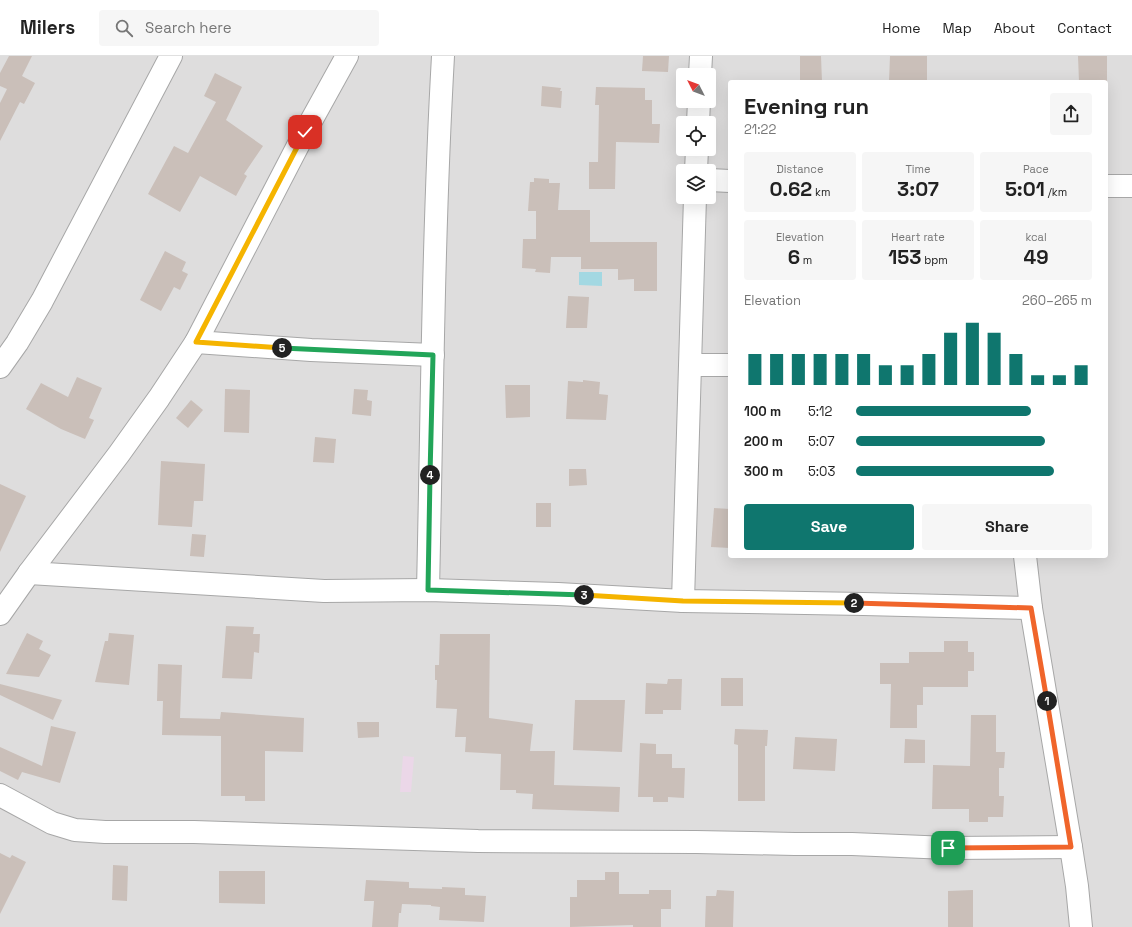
<!DOCTYPE html>
<html lang="en">
<head>
<meta charset="utf-8">
<style>
  body { margin:0; font-family:"Space Grotesk",sans-serif; background:#f6f6f6; color:#222; height:100vh; display:flex; flex-direction:column; font-size:15px; white-space:nowrap }
  * { box-sizing:border-box; margin:0 }
  p { font-size:13px; color:#767676 }
  .icon { flex:none; width:22px; height:22px; fill:none; stroke:currentColor; stroke-width:2; stroke-linecap:round; stroke-linejoin:round }
  .map { position:relative; flex:1; overflow:hidden }
  .drawer { position:absolute; left:728px; top:24px; width:380px; height:478px; display:flex; flex-direction:column; background:#fff; border-radius:4px; box-shadow:0 4px 16px #0002 }
  .drawer>* { flex:none }
  .needle { width:26px; rotate:312deg }
  .controls { position:absolute; left:676px; top:12px; display:grid; gap:8px }
  .controls a { display:grid; place-items:center; width:40px; height:40px; border-radius:4px; background:#fff; box-shadow:0 4px 16px #0002; font-size:20px }
  .pin { position:absolute; display:grid; place-items:center; width:34px; height:34px; color:#fff; margin:-17px; border-radius:8px; box-shadow:0 2px 6px #0006 }
  .km { position:absolute; width:20px; height:20px; margin:-10px; border-radius:50%; background:#222; color:#fff; font-size:11px; line-height:20px; text-align:center }
  .round { display:grid; place-items:center; flex:none; width:42px; height:42px; border-radius:4px; background:#f6f6f6 }
  .overview { display:flex; align-items:center; justify-content:space-between; height:68px; padding:0 16px }
  h1 { font-size:22px; font-weight:600; line-height:30px }
  .metrics { display:grid; grid-template-columns:repeat(3,1fr); gap:6px; height:68px; padding:4px 16px }
  .metrics div { display:grid; align-content:center; border-radius:4px; background:#f6f6f6; text-align:center }
  .metrics b { font-size:20px; font-weight:600 }
  .metrics small { font-size:11px; font-weight:400 }
  .metrics p { font-size:11px }
  .chart { height:112px; padding:8px 16px }
  .chart p { display:flex; justify-content:space-between }
  .chart svg { width:100%; height:72px; margin-top:4px; stroke:#0f766e; stroke-width:6 }
  .button { display:flex; gap:8px; margin-top:auto; padding:8px 16px }
  .button a { flex:1; height:46px; border-radius:4px; background:#0f766e; color:#fff; font-size:16px; font-weight:600; line-height:46px; text-align:center }
  .button a+a { background:#f6f6f6; color:#222 }
  ul { padding:0 16px; list-style:none; font-size:13px }
  li { display:grid; grid-template-columns:64px 48px 1fr; align-items:center; height:30px }
  li i { height:10px; border-radius:5px; background:#0f766e }
  header { display:flex; align-items:center; gap:24px; box-sizing:border-box; height:56px; padding:0 20px; background:#fff; border-bottom:1px solid #e0e0e0 }
  header strong { font-size:19px }
  nav { display:flex; gap:22px; margin-inline-start:auto; font-size:14px }
  .search { width:280px; height:36px; background:#f6f6f6; display:flex; align-items:center; gap:10px; box-sizing:border-box; padding:0 14px; border-radius:4px; color:#767676; font-size:15px }
  .map>svg:first-child { display:block }
</style>
</head>
<body>
<header>
<strong>Milers</strong>
<div class="search"><svg class="icon" aria-label="search" viewBox="0 0 24 24"><circle cx="10" cy="10" r="6"/><path d="M15 15l6 6"/></svg>Search here</div>
<nav><a>Home</a><a>Map</a><a>About</a><a>Contact</a></nav>
</header>
<div class="map">
<svg width="1132" height="871" viewBox="0 0 1132 871">
  <rect width="100%" height="100%" fill="#f1ede6"/>
  <path fill="#dedddd" fill-rule="evenodd" d="M0 0H1132V871H0ZM683 19H709V45H683ZM730 26H1106V500H730ZM683 67H709V93H683ZM683 115H709V141H683Z"/>
  <polygon fill="#ebd7e8" points="403,700 414,701 411,736 400,736"/>
  <polygon fill="#a3d8e2" points="579,216 602,216 602,230 579,229"/>
  <g fill="#cabfb9">
    <polygon points="9,0 32,0 22,20 35,27 24,48 20,46 0,85 0,47 7,33 0,30 0,17"/>
    <polygon points="643,0 669,0 668,16 642,15"/>
    <polygon points="800,0 821,0 822,26 800,26"/>
    <polygon points="890,0 927,0 927,26 889,26"/>
    <polygon points="1078,0 1107,0 1107,26 1079,26"/>
    <polygon points="215,17 242,31 226,64 263,90 244,118 247,120 236,140 200,120 180,156 148,138 174,90 188,97 216,46 204,40"/>
    <polygon points="542,30 561,32 560,35 562,35 561,52 541,50"/>
    <polygon points="596,31 645,32 645,44 652,44 652,68 660,68 659,87 616,86 615,133 589,133 589,106 598,106 599,49 595,49"/>
    <polygon points="534,122 549,123 549,127 560,127 558,154 590,154 590,186 657,186 657,235 634,235 634,223 618,224 618,213 581,213 581,201 551,201 550,217 535,216 536,213 522,212 523,183 536,183 536,155 528,155 530,126 534,126"/>
    <polygon points="165,195 186,206 182,215 188,218 180,234 174,231 161,255 140,244"/>
    <polygon points="568,240 589,241 587,272 566,272"/>
    <polygon points="77,321 102,332 89,362 94,364 85,383 61,373 26,353 41,327 68,341"/>
    <polygon points="583,324 600,326 599,338 608,339 606,364 566,363 568,325 583,326"/>
    <polygon points="505,329 530,329 530,361 506,362"/>
    <polygon points="225,333 250,334 249,377 224,376"/>
    <polygon points="354,333 368,334 367,344 372,345 371,360 352,358"/>
    <polygon points="191,344 203,354 188,372 176,362"/>
    <polygon points="315,381 336,383 334,407 313,406"/>
    <polygon points="161,405 205,408 203,445 194,445 192,471 158,469"/>
    <polygon points="569,413 586,413 587,429 569,430"/>
    <polygon points="0,428 26,440 0,496"/>
    <rect x="536" y="447" width="15" height="24"/>
    <polygon points="714,452 730,453 730,492 711,491"/>
    <polygon points="192,478 206,479 204,501 190,500"/>
    <polygon points="226,570 254,571 253,578 260,578 259,597 254,596 252,623 222,622"/>
    <polygon points="27,577 43,585 39,593 51,599 39,621 6,618"/>
    <polygon points="109,577 134,579 129,629 95,626 105,585 108,585"/>
    <polygon points="440,578 490,578 489,662 533,668 530,695 555,695 554,729 620,731 619,756 532,753 533,738 516,737 516,734 500,734 501,698 465,696 466,681 455,681 457,653 436,652 437,624 435,624 435,609 439,609"/>
    <polygon points="944,585 968,585 968,596 974,596 974,615 968,615 968,631 923,631 923,649 917,649 917,672 890,672 891,628 880,628 880,607 909,607 909,596 944,596"/>
    <polygon points="158,608 182,609 180,662 220,663 221,656 304,662 303,696 265,695 265,745 245,745 245,740 221,740 221,680 162,679 163,645 157,645"/>
    <rect x="721" y="622" width="22" height="28"/>
    <polygon points="668,623 682,623 681,654 663,654 663,658 645,658 646,627 667,628"/>
    <polygon points="0,628 62,644 53,664 0,639"/>
    <polygon points="575,644 625,644 622,696 573,694"/>
    <polygon points="971,659 996,659 996,696 1005,696 1004,712 999,712 999,740 1004,740 1003,761 988,761 988,766 969,766 969,753 932,753 933,709 970,710"/>
    <polygon points="357,666 379,666 379,681 358,682"/>
    <polygon points="51,670 76,676 60,727 22,716 18,724 0,715 0,691 42,710"/>
    <polygon points="735,673 768,674 767,690 765,690 765,745 738,745 738,689 734,688"/>
    <polygon points="795,681 837,683 835,715 793,713"/>
    <polygon points="905,683 925,684 925,707 904,707"/>
    <polygon points="640,687 656,688 656,698 672,698 672,712 685,712 684,742 668,741 668,746 653,746 653,741 638,741"/>
    <polygon points="0,797 10,802 12,799 26,806 0,858"/>
    <polygon points="113,809 128,810 127,845 112,844"/>
    <polygon points="219,815 265,815 265,848 219,847"/>
    <polygon points="605,816 619,816 619,838 649,838 649,834 671,834 671,853 661,853 661,871 633,871 633,869 570,871 570,841 577,841 577,824 605,824"/>
    <polygon points="366,824 409,826 409,832 442,833 442,831 465,832 465,839 486,840 484,866 439,864 440,851 431,850 431,849 402,848 401,857 399,857 398,871 372,871 374,845 364,845"/>
    <polygon points="717,834 734,835 733,871 705,871 706,840 716,840"/>
    <polygon points="973,834 973,871 948,871 948,835"/>
  </g>
  <g fill="none" stroke-linecap="round" stroke-linejoin="round">
    <defs>
      <g id="minor">
        <polyline points="700,19 701,0"/>
        <polyline points="698,67 699,45"/>
        <polyline points="696,115 697,93"/>
        <polyline points="709,124 730,125"/>
        <polyline points="1106,130 1132,130"/>
        <polyline points="196,286 311,294 433,299"/>
        <polyline points="691,309 730,309"/>
        <polyline points="0,311 17,287 42,245 171,0"/>
        <polyline points="1025,500 1031,552 1071,791 1077,830 1081,871"/>
        <polyline points="29,517 324,535 428,534 558,538 683,545 863,548 1031,552"/>
        <path d="M428 534C432 356 433 178 443 0"/>
        <polyline points="683,545 695,141"/>
        <polyline points="0,558 29,517 119,398 159,342 196,286 305,76 347,0"/>
        <polyline points="0,739 52,767 75,774 105,776 194,776 478,785 696,786 795,788 852,788 948,792 1071,791"/>
      </g>
    </defs>
    <use href="#minor" stroke="#a7a7a7" stroke-width="24"/>
    <use href="#minor" stroke="#fff" stroke-width="22"/>
  </g>
  <g fill="none" stroke-linecap="round" stroke-linejoin="round">
    <defs>
      <polyline id="split-1" points="948,792 1071,791 1047,645"/>
      <polyline id="split-2" points="854,547 1031,552 1047,645"/>
      <polyline id="split-3" points="584,539 683,545 854,547"/>
      <polyline id="split-4" points="430,419 428,534 584,539"/>
      <polyline id="split-5" points="282,292 433,299 430,419"/>
      <polyline id="split-6" points="282,292 196,286 305,76"/>
    </defs>
    <use href="#split-1" stroke="#fff" stroke-width="8"/>
    <use href="#split-2" stroke="#fff" stroke-width="8"/>
    <use href="#split-3" stroke="#fff" stroke-width="8"/>
    <use href="#split-4" stroke="#fff" stroke-width="8"/>
    <use href="#split-5" stroke="#fff" stroke-width="8"/>
    <use href="#split-6" stroke="#fff" stroke-width="8"/>
    <use href="#split-1" stroke="#f0652b" stroke-width="5"/>
    <use href="#split-2" stroke="#f0652b" stroke-width="5"/>
    <use href="#split-3" stroke="#f5b400" stroke-width="5"/>
    <use href="#split-4" stroke="#22a559" stroke-width="5"/>
    <use href="#split-5" stroke="#22a559" stroke-width="5"/>
    <use href="#split-6" stroke="#f5b400" stroke-width="5"/>
  </g>
</svg>
<div class="controls">
<a><svg class="needle" viewBox="-14 -14 28 28"><path d="M0-13l5 13h-10z" fill="#e53935"/><path d="M0 13l5-13h-10z" fill="#767676"/></svg></a>
<a><svg class="icon" aria-label="locate" viewBox="0 0 24 24"><circle cx="12" cy="12" r="6"/><path d="M12 2v4M12 18v4M2 12h4M18 12h4"/></svg></a>
<a><svg class="icon" aria-label="layers" viewBox="0 0 24 24"><path d="M12 4l9 5-9 5-9-5zM3 14l9 5 9-5"/></svg></a>
</div>
<div class="pin" style="left:948px;top:792px;background:#1e9e55"><svg class="icon" aria-label="arrive" viewBox="0 0 24 24"><path d="M6 21V4h12l-3 4 3 4H6"/></svg></div>
<div class="pin" style="left:305px;top:76px;background:#d93025"><svg class="icon" aria-label="check" viewBox="0 0 24 24"><path d="M5 12l5 5 9-10"/></svg></div>
<b class="km" style="left:1047px;top:645px">1</b>
<b class="km" style="left:854px;top:547px">2</b>
<b class="km" style="left:584px;top:539px">3</b>
<b class="km" style="left:430px;top:419px">4</b>
<b class="km" style="left:282px;top:292px">5</b>
<section class="drawer">
<div class="overview"><div><h1>Evening run</h1><p>21:22</p></div><a class="round"><svg class="icon" aria-label="share" viewBox="0 0 24 24"><path d="M12 15V3M7 8l5-5 5 5M5 13v7h14v-7"/></svg></a></div>
<div class="metrics">
<div><p>Distance</p><b>0.62<small> km</small></b></div>
<div><p>Time</p><b>3:07</b></div>
<div><p>Pace</p><b>5:01<small> /km</small></b></div>
</div>
<div class="metrics">
<div><p>Elevation</p><b>6<small> m</small></b></div>
<div><p>Heart rate</p><b>153<small> bpm</small></b></div>
<div><p>kcal</p><b>49</b></div>
</div>
<div class="chart"><p><span>Elevation</span>260–265 m</p>
<svg viewBox="0 0 160 44" preserveAspectRatio="none"><path d="M5 44V25M15 44V25M25 44V25M35 44V25M45 44V25M55 44V25M65 44V32M75 44V32M85 44V25M95 44V12M105 44V6M115 44V12M125 44V25M135 44V38M145 44V38M155 44V32"/></svg>
</div>
<ul>
<li><b>100 m</b>5:12<i style="width:74%"></i></li>
<li><b>200 m</b>5:07<i style="width:80%"></i></li>
<li><b>300 m</b>5:03<i style="width:84%"></i></li>
</ul>
<div class="button"><a>Save</a><a>Share</a></div>
</section>
</div>
</body>
</html>
